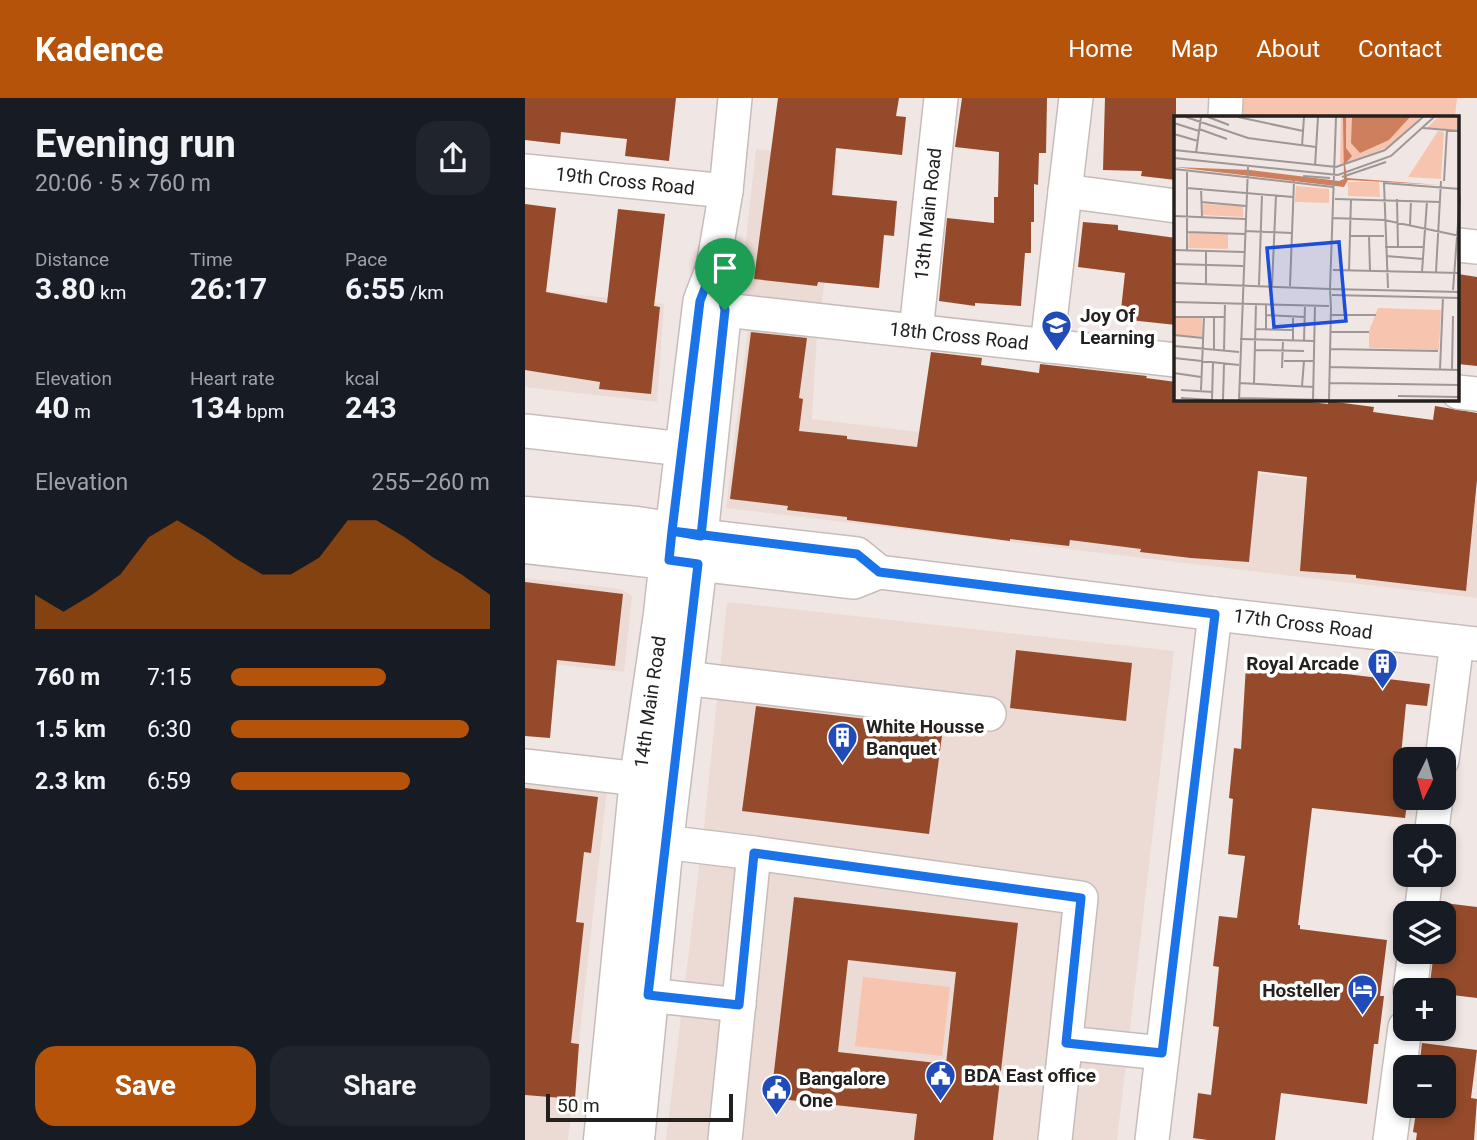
<!DOCTYPE html>
<html lang="en">
<head>
<meta charset="utf-8">
<style>
  body { margin:0; font-family:Roboto,sans-serif; background:#20242c; color:#f1f3f6; height:100vh; display:flex; flex-direction:column; font-size:26px; white-space:nowrap }
  * { box-sizing:border-box; margin:0 }
  p { font-size:23px; color:#9ea1a6 }
  .icon { flex:none; width:38px; height:38px; fill:none; stroke:currentColor; stroke-width:2; stroke-linecap:round; stroke-linejoin:round }
  .map { position:relative; flex:1; overflow:hidden }
  .side { display:flex; flex-direction:column; background:#171b24; width:525px }
  .side>* { flex:none }
  .needle { width:46px; rotate:185deg }
  .buttons { position:absolute; left:868px; top:649px; display:grid; gap:14px }
  .buttons a { display:grid; place-items:center; width:63px; height:63px; border-radius:14px; background:#171b24; box-shadow:0 4px 10px #0003; font-size:35px }
  .scale { position:absolute; left:21px; bottom:18px; width:187px; box-sizing:border-box; padding-left:7px; border:4px solid #23201e; border-top:0; font-size:19px; line-height:24px; white-space:nowrap; color:#23201e; -webkit-text-stroke:5px #fff; paint-order:stroke }
  .pin { position:absolute; display:grid; place-items:center; width:60px; height:60px; color:#fff; margin:-72px -30px; border-radius:50% 50% 50% 0; rotate:-45deg; box-shadow:0 0 7px #0007 }
  .pin .icon { rotate:45deg }
  .round { display:grid; place-items:center; flex:none; width:74px; height:74px; border-radius:21px; background:#20242c }
  .head { display:flex; align-items:center; justify-content:space-between; height:119px; padding:0 35px }
  h1 { font-size:38px; font-weight:700; line-height:52px }
  .figures { display:grid; grid-template-columns:repeat(3,1fr); gap:10px; height:119px; padding:7px 35px }
  .figures div { display:grid; align-content:center }
  .figures b { font-size:30px; font-weight:700 }
  .figures small { font-size:19px; font-weight:400 }
  .figures p { font-size:19px }
  .chart { height:196px; padding:14px 35px }
  .chart p { display:flex; justify-content:space-between }
  .chart svg { width:100%; height:126px; margin-top:7px; fill:#b45309; opacity:.7 }
  .primary-button { display:flex; gap:14px; margin-top:auto; padding:14px 35px }
  .primary-button a { flex:1; height:80px; border-radius:21px; background:#b45309; color:#fff; font-size:28px; font-weight:700; line-height:80px; text-align:center }
  .primary-button a+a { background:#20242c; color:#f1f3f6 }
  ul { padding:0 35px; list-style:none; font-size:23px }
  li { display:grid; grid-template-columns:112px 84px 1fr; align-items:center; height:52px }
  li i { height:18px; border-radius:9px; background:#b45309 }
  header { display:flex; align-items:center; gap:42px; box-sizing:border-box; height:98px; padding:0 35px; background:#b45309; color:#fff }
  header strong { font-size:33px }
  nav { display:flex; gap:38px; margin-inline-start:auto; font-size:24px }
  main { display:flex; flex:1; min-height:0 }
  .map>svg:first-child { display:block }
</style>
</head>
<body>
<header>
<strong>Kadence</strong>
<nav><a>Home</a><a>Map</a><a>About</a><a>Contact</a></nav>
</header>
<main>
<section class="side">
<div class="head"><div><h1>Evening run</h1><p>20:06 · 5 × 760 m</p></div><a class="round"><svg class="icon" aria-label="share" viewBox="0 0 24 24"><path d="M12 15V3M7 8l5-5 5 5M5 13v7h14v-7"/></svg></a></div>
<div class="figures">
<div><p>Distance</p><b>3.80<small> km</small></b></div>
<div><p>Time</p><b>26:17</b></div>
<div><p>Pace</p><b>6:55<small> /km</small></b></div>
</div>
<div class="figures">
<div><p>Elevation</p><b>40<small> m</small></b></div>
<div><p>Heart rate</p><b>134<small> bpm</small></b></div>
<div><p>kcal</p><b>243</b></div>
</div>
<div class="chart"><p><span>Elevation</span>255–260 m</p>
<svg viewBox="0 0 160 44" preserveAspectRatio="none"><path d="M0 44V32L10 38L20 32L30 25L40 12L50 6L60 12L70 19L80 25L90 25L100 19L110 6L120 6L130 12L140 19L150 25L160 32V44z"/></svg>
</div>
<ul>
<li><b>760 m</b>7:15<i style="width:60%"></i></li>
<li><b>1.5 km</b>6:30<i style="width:92%"></i></li>
<li><b>2.3 km</b>6:59<i style="width:69%"></i></li>
</ul>
<div class="primary-button"><a>Save</a><a>Share</a></div>
</section>
<div class="map">
<svg width="952" height="1042" viewBox="0 0 952 1042">
  <rect width="100%" height="100%" fill="#f0e7e4"/>
  <g fill="#ecdad4">
    <polygon points="231,51 313,61 296,213 214,204"/>
    <polygon points="0,191 139,206 132,304 0,289"/>
    <polygon points="223,231 292,237 287,321 952,402 952,500 201,410"/>
    <polygon points="0,480 96,491 107,498 99,574 0,563"/>
    <polygon points="202,504 649,553 592,1042 141,1042 179,729"/>
    <polygon points="0,683 82,691 43,1042 0,1042"/>
  </g>
  <g fill="#f7c4b0">
    <polygon points="714,0 932,0 930,19 712,19"/>
    <polygon points="338,879 425,889 417,958 330,948"/>
  </g>
  <g fill="#954b2b" fill-rule="evenodd">
    <polygon points="0,0 151,0 144,63 100,58 102,41 36,34 35,46 0,42"/>
    <polygon points="253,0 374,0 371,18 381,19 377,57 311,50 307,97 372,103 369,138 359,137 354,190 293,184 292,188 229,181"/>
    <polygon points="437,0 522,0 521,55 514,55 513,87 509,86 509,124 506,124 506,155 500,155 496,208 450,205 450,208 414,203 422,120 469,125 469,99 473,99 474,54 430,49"/>
    <polygon points="580,0 651,0 651,82 616,78 617,73 578,72"/>
    <polygon points="0,106 31,110 21,194 82,205 93,111 140,116 129,208 135,209 126,296 74,291 75,284 0,272"/>
    <polygon points="558,124 593,127 593,132 651,140 651,227 595,221 600,175 553,169"/>
    <polygon points="933,176 952,179 952,268 933,266"/>
    <polygon points="226,234 282,240 274,300 278,301 274,333 322,338 322,341 392,349 406,254 457,260 456,267 514,275 515,266 622,278 621,280 651,284 651,301 760,301 803,306 803,303 849,309 848,314 908,322 910,308 952,315 952,382 941,493 831,480 831,477 775,473 782,379 733,373 724,464 666,460 615,454 616,451 545,442 544,448 485,441 485,443 322,422 322,419 262,412 263,408 205,401"/>
    <polygon points="0,484 98,496 90,568 32,562 25,640 0,638"/>
    <polygon points="491,552 607,565 601,623 485,610"/>
    <polygon points="721,567 787,572 905,586 902,608 881,606 875,668 880,668 880,700 883,700 880,720 787,710 773,827 775,827 775,831 862,842 855,898 859,898 853,946 849,946 842,1006 756,995 750,1042 683,1042 668,1040 673,995 686,997 694,929 688,928 694,869 688,868 694,818 712,820 720,758 703,756 708,701 704,700 709,650 716,651"/>
    <polygon points="231,608 418,630 404,736 217,713"/>
    <polygon points="0,690 73,699 66,755 59,754 51,824 59,825 46,945 54,946 50,1001 0,997"/>
    <path d="M269 799 493 825 468 1042H389L392 1016 246 1000ZM323 862 431 874 421 966 313 954Z"/>
    <polygon points="919,805 952,809 952,900 919,896 919,892 904,892 909,854 919,854"/>
    <polygon points="897,945 952,952 946,1000 952,1001 949,1042 891,1042 892,1035 888,1034 892,1008 919,1008 919,970 894,970"/>
  </g>
  <g fill="none" stroke-linecap="round" stroke-linejoin="round">
    <defs>
      <g id="minor">
        <polyline points="700,19 701,0"/>
        <polyline points="0,73 201,93"/>
        <polyline points="540,93 651,108"/>
        <polyline points="933,147 952,149"/>
        <polyline points="188,169 200,209 176,438 332,456 354,474"/>
        <polyline points="200,212 651,262"/>
        <polyline points="391,233 416,0"/>
        <polyline points="522,248 551,0"/>
        <polyline points="933,294 952,296"/>
        <polyline points="0,333 158,351"/>
        <polyline points="147,433 175,203 188,169 201,93 210,0"/>
        <polyline points="173,466 329,484 354,474 690,516 952,546"/>
        <polyline points="159,580 464,616"/>
        <polyline points="917,662 932,544"/>
        <polyline points="0,668 114,681"/>
        <polyline points="906,738 911,700"/>
        <polyline points="139,744 229,755"/>
        <polyline points="896,816 901,777"/>
        <polyline points="885,892 890,854"/>
        <polyline points="123,897 214,907"/>
        <polyline points="541,945 637,955"/>
        <polyline points="200,1042 229,755 556,800 530,1042"/>
        <polyline points="627,1042 690,516"/>
        <polyline points="865,1042 880,929"/>
      </g>
      <g id="major">
        <polyline points="0,418 112,428 176,438 139,744 110,1042"/>
        <polyline points="0,446 168,465"/>
        <polyline points="78,1042 114,681 138,516 147,433"/>
      </g>
    </defs>
    <use href="#minor" stroke="#c6bdba" stroke-width="36"/>
    <use href="#major" stroke="#c6bdba" stroke-width="41"/>
    <use href="#minor" stroke="#fff" stroke-width="33"/>
    <use href="#major" stroke="#fff" stroke-width="38"/>
  </g>
  <g fill="none" stroke-linecap="round" stroke-linejoin="round">
    <defs>
      <polyline id="route" points="200,212 176,438 147,433 144,462 173,466 123,897 214,907 229,755 556,800 541,945 637,955 690,516 354,474 332,456 147,433 175,203 188,169 200,212"/>
    </defs>
    <use href="#route" stroke="#fff" stroke-width="14"/>
    <use href="#route" stroke="#1a73e8" stroke-width="9"/>
  </g>
  <defs>
    <symbol id="school-pin" viewBox="-11 -11 22 30"><path d="M0 17L-7.5 6A9.5 9.5 0 1 1 7.5 6Z" fill="#204bb9" stroke="#fff"/><path d="M0-5L7-2L0 1L-7-2ZM-4 1L0 2.5L4 1V4Q0 6-4 4Z" fill="#fff"/></symbol>
    <symbol id="building-pin" viewBox="-11 -11 22 30"><path d="M0 17L-7.5 6A9.5 9.5 0 1 1 7.5 6Z" fill="#204bb9" stroke="#fff"/><path d="M-4-6H4V6H1V3H-1V6H-4ZM-2.5-4.3h1.7v1.8h-1.7ZM.8-4.3h1.7v1.8H.8ZM-2.5-1h1.7V.8h-1.7ZM.8-1h1.7V.8H.8Z" fill="#fff"/></symbol>
    <symbol id="hotel-pin" viewBox="-11 -11 22 30"><path d="M0 17L-7.5 6A9.5 9.5 0 1 1 7.5 6Z" fill="#204bb9" stroke="#fff"/><path d="M-6-4.5h1.5V1H6V5H4.5V3h-9V5H-6ZM-4 0a1.8 1.8 0 1 1 3.6 0ZM.5 0V-2.5h3Q6-2.5 6 0Z" fill="#fff"/></symbol>
    <symbol id="civic-pin" viewBox="-11 -11 22 30"><path d="M0 17L-7.5 6A9.5 9.5 0 1 1 7.5 6Z" fill="#204bb9" stroke="#fff"/><path d="M-.6-6.5H3V-4.5H.6V-3L4-1V1h2V6H-6V1h2V-1L-.6-3ZM-1.2 2.5V6h2.4V2.5Z" fill="#fff"/></symbol>
  </defs>
  <g fill-rule="evenodd">
    <use href="#school-pin" x="514" y="210" width="35" height="47"/>
    <use href="#building-pin" x="840" y="548" width="35" height="47"/>
    <use href="#building-pin" x="300" y="622" width="35" height="47"/>
    <use href="#hotel-pin" x="820" y="874" width="35" height="47"/>
    <use href="#civic-pin" x="398" y="960" width="35" height="47"/>
    <use href="#civic-pin" x="234" y="974" width="35" height="47"/>
  </g>
  <g text-anchor="middle" dominant-baseline="central" stroke-width="7" stroke-linejoin="round" paint-order="stroke">
    <g font-size="19" fill="#23201e" stroke="#fff">
      <text transform="translate(100 83) rotate(6)">19th Cross Road</text>
      <text transform="translate(403 116) rotate(-84)">13th Main Road</text>
      <text transform="translate(434 238) rotate(6)">18th Cross Road</text>
      <text transform="translate(778 526) rotate(7)">17th Cross Road</text>
      <text transform="translate(125 604) rotate(-82)">14th Main Road</text>
    </g>
    <g font-size="19" font-weight="bold" fill="#23201e" stroke="#fff" text-anchor="start">
      <text x="555" y="217">Joy Of<tspan x="555" dy="22">Learning</tspan></text>
      <text x="834" y="565" text-anchor="end">Royal Arcade</text>
      <text x="341" y="628">White Housse<tspan x="341" dy="22">Banquet</tspan></text>
      <text x="815" y="892" text-anchor="end">Hosteller</text>
      <text x="439" y="977">BDA East office</text>
      <text x="274" y="980">Bangalore<tspan x="274" dy="22">One</tspan></text>
    </g>
  </g>
  <g transform="translate(649 18)">
    <rect width="285" height="285" fill="#f0e7e4"/>
    <path d="M167 1H247L214 31 166 49ZM264 1H285V14L253 12ZM264 15 270 16 267 63 234 61ZM174 66H205L206 81 174 80ZM122 70 155 73V87L121 86ZM29 88 69 90V101L29 99ZM15 117 54 118V133L14 132ZM204 192 267 194 265 234 195 232V215ZM0 201 28 202 29 221 1 219Z" fill="#f7c4b0"/>
    <path d="M169 1H172V32L178 40 171 48 173 62 265 69 174 64 170 71 0 51 76 54 165 65 170 63ZM178 1H236L215 24 186 37 177 27Z" fill="#ce7f5e"/>
    <path fill="none" stroke="#9e9795" stroke-width="2" d="M12 1 74 22 142 31M34 1 55 9M64 1 129 15M162 1 156 173 286 176M0 7 25 15M249 12 286 15M25 13 53 23M0 18 24 25M128 30 130 1M0 34 162 51 211 34 249 1M22 37 27 1M0 42 164 59 217 40 260 1M141 50 144 1M0 53 159 71M129 60 156 62M168 61 212 46M270 65 273 14M13 72 119 81M27 72 28 101M161 83 266 86M223 83 224 131M27 86 72 90M0 100 71 103M159 102 210 104 286 120M236 109 237 84M71 115 118 117M13 116 71 118M176 120H210M195 120 196 155M211 131H250M0 134 70 136M13 134V54M32 134V168M212 140 249 143M0 148 69 150M159 154 286 157M175 154 177 83M248 156 253 85M262 156 267 65M0 167 156 173 157 193M85 169 88 78M98 170 102 79M116 170 120 65M214 172 210 67 286 73M279 174 286 81M158 179 286 182M0 186 155 190M92 199 131 201M156 199H202M0 201H51M81 213 119 214M92 213V188M156 216H195M0 219 29 222M66 223 140 225M119 224V200M130 225 131 189M0 230 65 236M156 233 264 235M81 234 130 235M40 235V201M50 235 51 187M0 242 65 249M110 245H140M156 251 286 254M108 252 109 224M266 253 269 181M278 253 279 200M0 257 27 261M65 267 140 271M155 267 286 269M80 268 82 188M128 270 130 245M7 274 39 276M27 274 30 201M224 280 286 281M7 282 38 284M65 282 155 284M38 284 39 247M49 284 50 248M65 284 74 51M139 284 141 189M155 284 157 191"/>
    <path fill="#1d4ed8" fill-opacity="0.15" stroke="#1d4ed8" stroke-width="3.5" d="M165 126 172 205 100 211 93 132Z"/>
    <rect width="285" height="285" fill="none" stroke="#23201e" stroke-width="3.5"/>
  </g>
</svg>
<div class="buttons">
<a><svg class="needle" viewBox="-14 -14 28 28"><path d="M0-13l5 13h-10z" fill="#e53935"/><path d="M0 13l5-13h-10z" fill="#9ea1a6"/></svg></a>
<a><svg class="icon" aria-label="locate" viewBox="0 0 24 24"><circle cx="12" cy="12" r="6"/><path d="M12 2v4M12 18v4M2 12h4M18 12h4"/></svg></a>
<a><svg class="icon" aria-label="layers" viewBox="0 0 24 24"><path d="M12 4l9 5-9 5-9-5zM3 14l9 5 9-5"/></svg></a>
<a>+</a>
<a>−</a>
</div>
<div class="scale">50 m</div>
<div class="pin" style="left:200px;top:212px;background:#1e9e55"><svg class="icon" aria-label="arrive" viewBox="0 0 24 24"><path d="M6 21V4h12l-3 4 3 4H6"/></svg></div>
</div>
</main>
</body>
</html>
